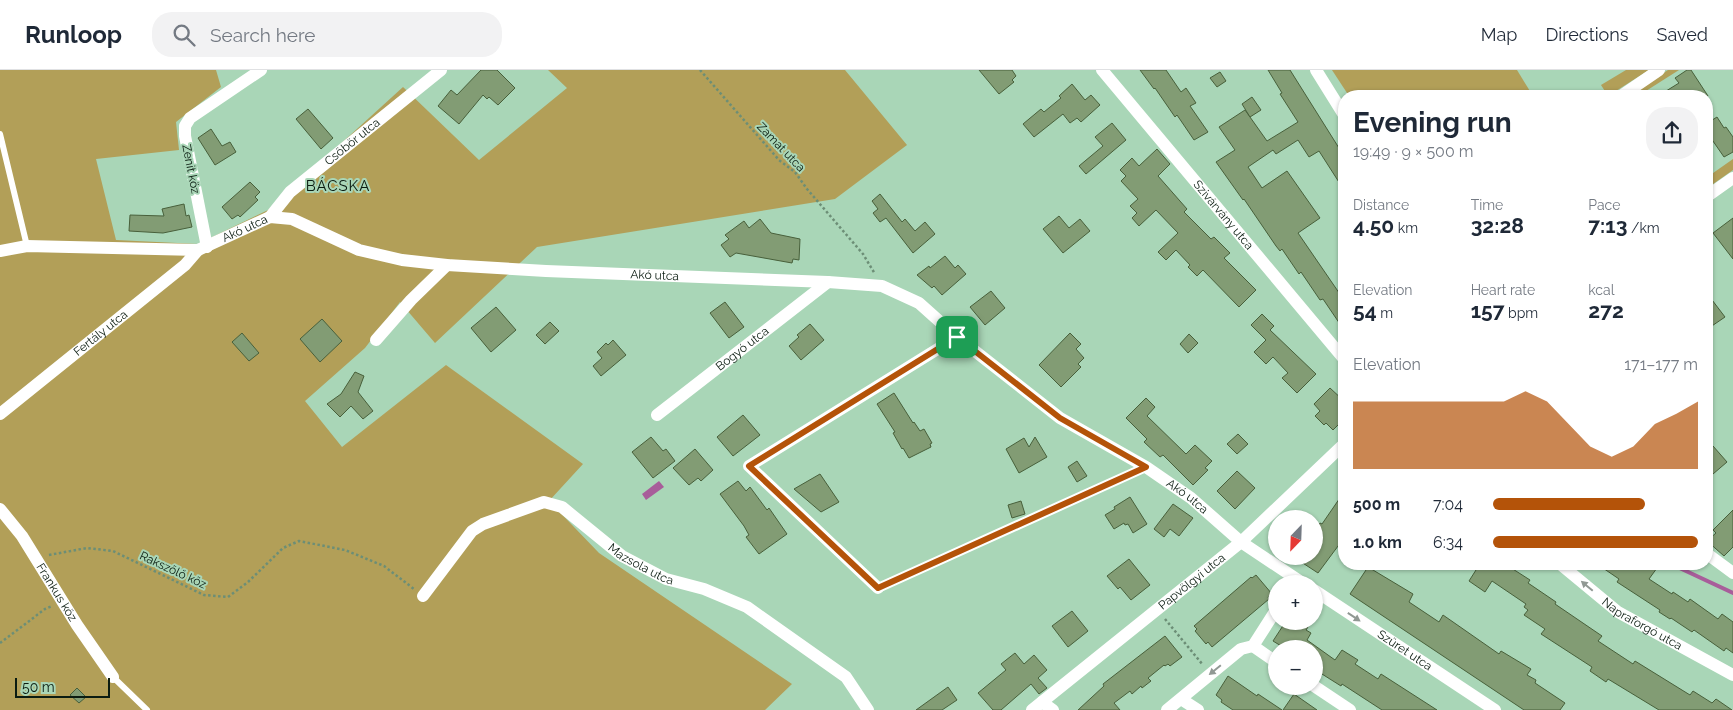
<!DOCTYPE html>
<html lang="en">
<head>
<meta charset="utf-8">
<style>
  body { margin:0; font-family:Raleway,sans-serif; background:#f2f2f3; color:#1f2937; height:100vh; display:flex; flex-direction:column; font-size:19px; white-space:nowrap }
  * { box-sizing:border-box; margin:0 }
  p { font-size:16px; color:#747a83 }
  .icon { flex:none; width:28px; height:28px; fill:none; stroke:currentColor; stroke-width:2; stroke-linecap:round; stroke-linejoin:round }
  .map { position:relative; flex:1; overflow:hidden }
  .side { position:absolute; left:1338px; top:20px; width:375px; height:480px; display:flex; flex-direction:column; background:#fff; border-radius:20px; box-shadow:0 1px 4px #0004 }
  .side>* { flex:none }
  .needle { width:32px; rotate:203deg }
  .fabs { position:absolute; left:1268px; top:440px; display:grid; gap:10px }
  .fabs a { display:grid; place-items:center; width:55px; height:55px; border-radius:50%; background:#fff; box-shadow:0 1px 4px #0004; font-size:25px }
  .scale { position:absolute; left:15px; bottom:12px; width:95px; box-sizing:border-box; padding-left:5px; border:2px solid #0b1c11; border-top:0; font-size:14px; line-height:18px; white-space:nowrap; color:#0b1c11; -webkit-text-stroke:4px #a9d6b7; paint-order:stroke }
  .pin { position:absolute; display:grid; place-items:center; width:42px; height:42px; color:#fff; margin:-21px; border-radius:10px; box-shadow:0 2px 8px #0006 }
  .round { display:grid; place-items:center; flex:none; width:52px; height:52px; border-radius:20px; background:#f2f2f3 }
  .summary { display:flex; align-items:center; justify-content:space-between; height:85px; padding:0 15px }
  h1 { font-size:28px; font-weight:700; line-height:38px }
  .figures { display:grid; grid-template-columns:repeat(3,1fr); gap:8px; height:85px; padding:5px 15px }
  .figures div { display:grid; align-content:center }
  .figures b { font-size:21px; font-weight:700 }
  .figures small { font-size:14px; font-weight:400 }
  .figures p { font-size:14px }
  .chart { height:140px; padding:10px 15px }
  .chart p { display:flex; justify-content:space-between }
  .chart svg { width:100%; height:90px; margin-top:5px; fill:#b45309; opacity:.7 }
  ul { padding:0 15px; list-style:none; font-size:16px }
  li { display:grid; grid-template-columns:80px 60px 1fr; align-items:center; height:38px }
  li i { height:12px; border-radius:6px; background:#b45309 }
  header { display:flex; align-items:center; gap:30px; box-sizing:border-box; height:70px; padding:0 25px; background:#fff; border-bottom:1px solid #e0e1e3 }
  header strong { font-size:24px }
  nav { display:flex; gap:28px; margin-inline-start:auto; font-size:18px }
  .search { width:350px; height:45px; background:#f2f2f3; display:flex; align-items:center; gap:12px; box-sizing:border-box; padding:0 18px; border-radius:20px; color:#747a83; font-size:19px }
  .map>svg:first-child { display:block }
</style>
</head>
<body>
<header>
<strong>Runloop</strong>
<div class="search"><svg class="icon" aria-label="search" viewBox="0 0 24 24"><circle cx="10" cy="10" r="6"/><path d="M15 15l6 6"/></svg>Search here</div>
<nav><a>Map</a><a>Directions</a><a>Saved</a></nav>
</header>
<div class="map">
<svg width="1733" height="640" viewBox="0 0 1733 640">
  <rect width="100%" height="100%" fill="#a9d6b7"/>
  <g fill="#b29f58">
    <polygon points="0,0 216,0 221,17 176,52 179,80 96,89 116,170 198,174 268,140 403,17 479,90 567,18 548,0 845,0 907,75 835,129 537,177 435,273 400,232 365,278 305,331 342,377 446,295 583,394 549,431 599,483 792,614 765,640 0,640"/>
    <polygon points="1332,0 1517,0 1533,26 1349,26"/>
    <polygon points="1626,0 1649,0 1608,26 1601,15"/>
    <polygon points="1668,0 1679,0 1638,26 1629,26"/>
    <polygon points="1733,89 1733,100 1706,119 1706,108"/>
  </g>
  <polygon fill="#a85d9a" points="659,411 664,417 646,430 642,424"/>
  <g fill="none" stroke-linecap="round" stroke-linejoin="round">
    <polyline stroke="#a85d9a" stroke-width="4" points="1671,494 1733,523"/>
  </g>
  <g fill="#829c74" stroke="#48603b">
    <polygon points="481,0 497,0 515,18 498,35 489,27 487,29 483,25 459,54 438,36 451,20 457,25"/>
    <polygon points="979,0 1012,0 1016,6 1012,10 1014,12 999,24"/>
    <polygon points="1140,0 1166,0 1181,22 1186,18 1196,33 1190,36 1208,62 1194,70 1177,45 1175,47 1155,18 1154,19"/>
    <polygon points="1268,0 1290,0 1344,86 1344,120 1319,81 1309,87 1298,70 1276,84 1273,80 1248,97 1262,118 1287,101 1320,148 1298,163 1344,230 1344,260 1323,229 1320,230 1301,202 1299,204 1282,179 1280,181 1276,176 1244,129 1243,130 1216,92 1235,80 1219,57 1245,40 1267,71 1298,52 1280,24 1282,23"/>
    <polygon points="1687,0 1691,0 1708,26 1658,26 1679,13 1675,8"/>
    <polygon points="1220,2 1226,11 1217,17 1210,8"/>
    <polygon points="1072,14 1085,30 1091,25 1100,35 1081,52 1077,48 1070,53 1063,44 1034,67 1023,54 1041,39 1044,42 1061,28 1059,26"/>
    <polygon points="1252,27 1261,40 1250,47 1242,34"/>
    <polygon points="308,39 333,68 321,79 296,49"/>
    <polygon points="1717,47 1724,58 1726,57 1733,67 1733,82 1724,87 1706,61 1706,54"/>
    <polygon points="1112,53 1126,70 1086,104 1079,96 1103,76 1095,67"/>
    <polygon points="211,59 222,76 230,72 236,82 215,95 198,68"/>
    <polygon points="1157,79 1170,94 1158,106 1187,139 1184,142 1211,169 1214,167 1230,183 1224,188 1256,220 1239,237 1203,200 1197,206 1188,197 1190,195 1176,180 1166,190 1158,182 1178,163 1156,140 1139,156 1132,148 1137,143 1130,136 1138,129 1121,111 1126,106 1120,100 1132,88 1139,96"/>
    <polygon points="250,112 260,122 255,127 258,130 240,147 238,145 232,149 222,137"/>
    <polygon points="880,124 902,152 905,149 915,161 925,152 935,164 913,183 886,148 880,152 873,143 878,139 872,131"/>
    <polygon points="184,134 186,146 189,145 192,157 163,163 129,161 130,145 164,146 162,139"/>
    <polygon points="1059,146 1069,158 1080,149 1090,161 1063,183 1043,159"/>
    <polygon points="1733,148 1733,189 1713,163"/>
    <polygon points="760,149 771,163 800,169 799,190 793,189 792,193 736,183 730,187 721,175 729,169 725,165 744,151 749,158"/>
    <polygon points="945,186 955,198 958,195 966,204 942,225 934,216 932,218 917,205 929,196 930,198"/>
    <polygon points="991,221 1005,238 985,255 970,237"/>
    <polygon points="1706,222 1725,247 1706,260"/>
    <polygon points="725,232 744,257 729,268 710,243"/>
    <polygon points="496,237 516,260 491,282 471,258"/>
    <polygon points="1262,244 1274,256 1270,260 1316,304 1297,323 1282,308 1288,303 1273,287 1266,294 1254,282 1266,270 1251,255"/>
    <polygon points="322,249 342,271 320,292 300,269"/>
    <polygon points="550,252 559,261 545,274 536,265"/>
    <polygon points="810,254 824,270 801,290 789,276 799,267 797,265"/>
    <polygon points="242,263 259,283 249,291 232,272"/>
    <polygon points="1070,263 1081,274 1076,279 1084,288 1078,294 1081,297 1061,317 1039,295"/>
    <polygon points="1189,264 1198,273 1188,283 1180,274"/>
    <polygon points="613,270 626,285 601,306 593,296 602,288 597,282 606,273 608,275"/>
    <polygon points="355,302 364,306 358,322 373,341 363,349 351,336 340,347 327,334 341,324"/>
    <polygon points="1330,318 1344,331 1344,349 1333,360 1326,353 1324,355 1315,346 1320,341 1314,334"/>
    <polygon points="894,323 913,353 914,352 920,361 924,359 932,373 930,374 931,377 909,388 903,378 902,379 893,363 895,362 877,334"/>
    <polygon points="1146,328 1155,337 1147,346 1186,384 1195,375 1212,391 1205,398 1208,400 1193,415 1163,385 1160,387 1144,372 1147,369 1126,348"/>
    <polygon points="743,345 760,365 733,386 717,367"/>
    <polygon points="1238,364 1248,374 1237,384 1227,374"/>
    <polygon points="651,367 663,381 666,379 675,391 653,408 632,382"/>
    <polygon points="1035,367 1047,387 1019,403 1006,379 1024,368 1029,377"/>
    <polygon points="1713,376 1727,392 1706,410 1706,381"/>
    <polygon points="695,379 713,400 701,411 698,408 689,415 673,398"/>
    <polygon points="1077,391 1087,406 1077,412 1068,397"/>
    <polygon points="1237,401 1255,418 1235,439 1217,421"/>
    <polygon points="820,404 839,432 821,442 794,419"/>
    <polygon points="738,411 746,421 750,417 767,440 769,438 787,464 759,484 746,467 749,465 744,456 720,424"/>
    <polygon points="1344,422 1344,468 1318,503 1292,486 1314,486 1314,462 1320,453 1322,454"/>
    <polygon points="1130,427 1147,454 1133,463 1128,454 1125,455 1124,453 1114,459 1105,445 1115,439 1114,437"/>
    <polygon points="1021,431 1025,444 1012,448 1008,435"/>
    <polygon points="1173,434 1193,448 1179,466 1170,459 1164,467 1154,459"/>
    <polygon points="1733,440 1733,477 1724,486 1707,471 1716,463 1713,460"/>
    <polygon points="1129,489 1150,515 1131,530 1120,517 1118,519 1107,506"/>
    <polygon points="1467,494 1505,494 1530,510 1528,513 1556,532 1555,534 1602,566 1598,571 1633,594 1635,591 1690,625 1693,621 1712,633 1716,629 1732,640 1659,640 1608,609 1606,612 1590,601 1592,597 1541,564 1545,559 1524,545 1528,540 1524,537 1526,534 1492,511 1485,522 1469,511 1476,500"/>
    <polygon points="1597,494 1633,494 1639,498 1642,494 1650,494 1657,498 1649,509 1672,524 1673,522 1688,532 1690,529 1718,549 1722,544 1733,552 1733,583 1726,578 1724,581 1694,560 1692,562 1671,548 1670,549 1659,542 1660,540 1617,512 1619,509"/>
    <polygon points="1368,497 1413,524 1409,532 1439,552 1443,545 1499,584 1501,581 1531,599 1527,605 1536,610 1535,613 1565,633 1560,640 1524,640 1350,524"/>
    <polygon points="1256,505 1272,524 1268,527 1269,529 1212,577 1208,572 1206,574 1195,561 1197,559 1194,556 1251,507 1252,508"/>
    <polygon points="1072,541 1088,561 1068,577 1052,556"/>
    <polygon points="1286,551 1300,551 1308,557 1306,560 1311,563 1307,570 1335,590 1342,580 1358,590 1355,594 1378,609 1381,604 1437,640 1382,640 1342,614 1341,616 1314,599 1314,579 1286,579 1273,571"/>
    <polygon points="1165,566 1182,587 1170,596 1168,594 1165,596 1164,595 1148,608 1151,611 1142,618 1141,616 1132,624 1130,621 1114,633 1120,640 1078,640 1104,616 1103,614"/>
    <polygon points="1015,583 1024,594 1034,585 1047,600 1038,608 1047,618 1039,624 1031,614 1001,640 993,640 978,623 1006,600 1001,594"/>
    <polygon points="1228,606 1257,626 1258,624 1282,640 1233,640 1221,632 1222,630 1216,625"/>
    <polygon points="948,617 957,630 942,640 916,640"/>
    <polygon points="77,618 86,627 79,633 70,625"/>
    <polygon points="1294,624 1317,640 1283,640"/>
  </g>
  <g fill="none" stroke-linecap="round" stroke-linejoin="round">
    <g stroke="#6c8e76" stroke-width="2.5" stroke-dasharray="2.5 2.5" stroke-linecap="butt">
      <polyline points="700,0 779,90 795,102 807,119 863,184 875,204"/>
      <polyline points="49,485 87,478 113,481 204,525 228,527 248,512 283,478 299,471 345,480 384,496 414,519"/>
      <polyline points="888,514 1134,403"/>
      <polyline points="1165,549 1203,595"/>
      <polyline points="0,573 45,539 52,536"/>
    </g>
    <g stroke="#fff" stroke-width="6">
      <polyline points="0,64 27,176"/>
      <polyline points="113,607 147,640"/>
    </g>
    <g stroke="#fff" stroke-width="12">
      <path id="s1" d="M1102 0 1344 289"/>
      <polyline points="1316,0 1344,45"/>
      <polyline points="1621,26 1659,0"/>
      <polyline points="1706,127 1733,108"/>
      <path id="s2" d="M270 147 290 122 441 0"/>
      <polyline points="207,177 185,66 185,56 190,48 261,0"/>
      <path id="s3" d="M0 181 27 176 198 180 270 147 292 149 359 180 402 190 447 195 546 201 828 212 882 216 919 233 957 267 1060 348 1146 397 1191 428 1241 472 1304 514"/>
      <polyline points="376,270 411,230 447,195"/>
      <path id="s4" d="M0 344 185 195 198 180"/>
      <path id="s5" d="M657 345 828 212"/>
      <path id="s6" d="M0 439 22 466 77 555 113 607"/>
      <polyline points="1706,483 1733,503"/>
      <path id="s7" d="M1560 494 1618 542 1733 605"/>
      <polyline points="878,518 749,396 957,267"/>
      <path id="s8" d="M1314 520 1495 640"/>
      <path id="s9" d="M423 526 472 461 483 454 544 432 562 437 622 486 666 509 704 519 747 537 846 607 868 640"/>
      <polyline points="1253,576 1276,592"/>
      <polyline points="1314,616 1350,640"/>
      <polyline points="1181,629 1198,640"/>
      <polyline points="1042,632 1053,640"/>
      <path id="s10" d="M1032 640 1241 472 1344 374"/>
      <polyline points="1167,640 1241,579 1253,576 1276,540"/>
    </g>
  </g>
  <defs><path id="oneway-solid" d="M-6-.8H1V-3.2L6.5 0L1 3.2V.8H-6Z" transform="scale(1.25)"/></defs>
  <g fill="#919994">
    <use href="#oneway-solid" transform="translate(1587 516) rotate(-140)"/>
    <use href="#oneway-solid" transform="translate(1354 547) rotate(34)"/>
    <use href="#oneway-solid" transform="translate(1215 600) rotate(141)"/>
  </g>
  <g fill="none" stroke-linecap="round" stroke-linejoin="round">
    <defs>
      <polygon id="route" points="957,267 1060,348 1146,397 878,518 749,396"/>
    </defs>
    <use href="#route" stroke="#fff" stroke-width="10"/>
    <use href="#route" stroke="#b45309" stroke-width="6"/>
  </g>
  <g text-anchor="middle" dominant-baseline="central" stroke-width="4" stroke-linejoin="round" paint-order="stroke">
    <g font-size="12" fill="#0b1c11" stroke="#a9d6b7">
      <text stroke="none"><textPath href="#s2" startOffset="112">Csöbör utca</textPath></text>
      <text transform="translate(781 77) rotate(46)">Zamat utca</text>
      <text transform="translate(191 99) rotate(79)">Zenit köz</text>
      <text stroke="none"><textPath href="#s1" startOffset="189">Szivárvány utca</textPath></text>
      <text stroke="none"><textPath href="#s3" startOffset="250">Akó utca</textPath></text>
      <text stroke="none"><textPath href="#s3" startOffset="671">Akó utca</textPath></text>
      <text stroke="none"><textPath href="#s4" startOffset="129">Fertály utca</textPath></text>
      <text stroke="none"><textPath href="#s5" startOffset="108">Bogyó utca</textPath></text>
      <text stroke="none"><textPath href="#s3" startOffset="1271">Akó utca</textPath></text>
      <text stroke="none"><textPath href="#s9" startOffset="276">Mazsola utca</textPath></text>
      <text transform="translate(173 500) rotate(25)">Rakszőlő köz</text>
      <text stroke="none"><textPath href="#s10" startOffset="205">Papvölgyi utca</textPath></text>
      <text stroke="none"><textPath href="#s6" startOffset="101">Frankus köz</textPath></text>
      <text stroke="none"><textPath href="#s7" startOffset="102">Napraforgó utca</textPath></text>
      <text stroke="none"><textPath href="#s8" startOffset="109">Szüret utca</textPath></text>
    </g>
    <g font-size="15" letter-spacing="1" fill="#0b1c11" stroke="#a9d6b7">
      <text x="338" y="116">BÁCSKA</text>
    </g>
  </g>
</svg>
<div class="fabs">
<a><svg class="needle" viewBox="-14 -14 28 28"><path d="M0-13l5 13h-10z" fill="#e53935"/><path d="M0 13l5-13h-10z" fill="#747a83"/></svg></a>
<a>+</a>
<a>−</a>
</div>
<div class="scale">50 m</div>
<div class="pin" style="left:957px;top:267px;background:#1e9e55"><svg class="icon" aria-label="arrive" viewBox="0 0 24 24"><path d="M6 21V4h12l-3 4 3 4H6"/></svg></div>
<section class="side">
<div class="summary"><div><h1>Evening run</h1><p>19:49 · 9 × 500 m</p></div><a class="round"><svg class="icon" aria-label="share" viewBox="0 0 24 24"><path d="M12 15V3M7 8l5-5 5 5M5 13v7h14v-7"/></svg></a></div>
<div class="figures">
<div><p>Distance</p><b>4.50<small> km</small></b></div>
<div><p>Time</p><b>32:28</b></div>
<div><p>Pace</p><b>7:13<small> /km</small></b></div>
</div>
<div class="figures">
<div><p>Elevation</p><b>54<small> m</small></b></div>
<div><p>Heart rate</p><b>157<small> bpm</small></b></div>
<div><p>kcal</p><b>272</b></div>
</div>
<div class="chart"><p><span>Elevation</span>171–177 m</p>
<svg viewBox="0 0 160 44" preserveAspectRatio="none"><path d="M0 44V11L10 11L20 11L30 11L40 11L50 11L60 11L70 11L80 6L90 11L100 22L110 33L120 38L130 33L140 22L150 17L160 11V44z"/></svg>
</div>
<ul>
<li><b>500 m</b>7:04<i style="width:74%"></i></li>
<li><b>1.0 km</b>6:34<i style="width:100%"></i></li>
</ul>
</section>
</div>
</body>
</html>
